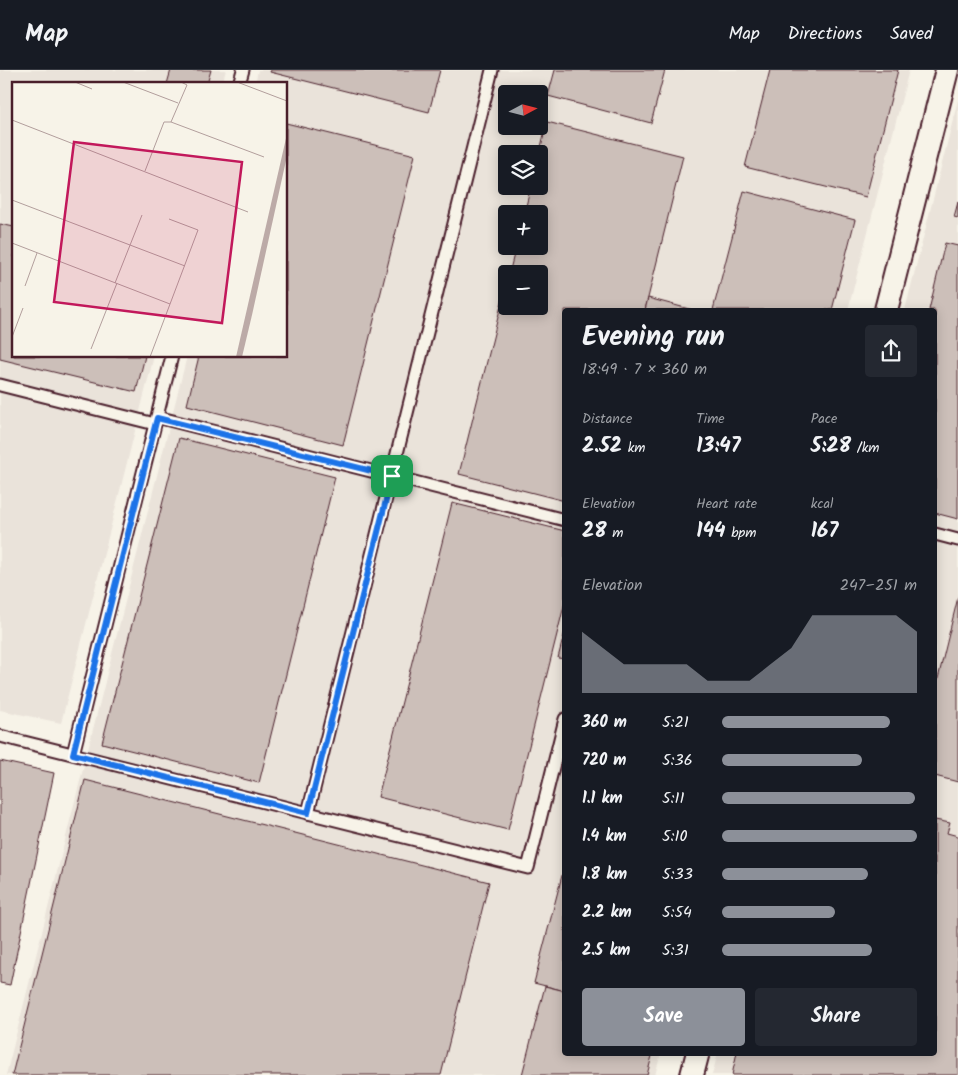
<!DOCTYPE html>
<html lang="en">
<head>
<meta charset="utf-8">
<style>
  body { margin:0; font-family:Kalam,sans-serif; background:#242831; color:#f1f3f6; height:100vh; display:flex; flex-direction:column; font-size:19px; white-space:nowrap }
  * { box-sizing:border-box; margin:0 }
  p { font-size:16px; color:#9ea1a6 }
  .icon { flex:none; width:28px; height:28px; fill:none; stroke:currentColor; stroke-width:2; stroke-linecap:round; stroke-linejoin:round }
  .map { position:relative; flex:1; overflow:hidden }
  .details { position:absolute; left:562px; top:238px; width:375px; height:748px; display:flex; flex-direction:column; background:#171b24; border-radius:5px; box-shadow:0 2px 12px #0003 }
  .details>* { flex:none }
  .needle { width:32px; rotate:83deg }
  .tools { position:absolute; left:498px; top:15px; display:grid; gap:10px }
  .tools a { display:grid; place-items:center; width:50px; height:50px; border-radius:5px; background:#171b24; box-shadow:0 2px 12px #0003; font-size:25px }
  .pin { position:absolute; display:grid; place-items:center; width:42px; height:42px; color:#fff; margin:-21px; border-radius:10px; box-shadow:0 2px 8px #0006 }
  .round { display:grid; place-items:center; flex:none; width:52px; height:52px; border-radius:5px; background:#242831 }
  .headline { display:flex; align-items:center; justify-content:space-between; height:85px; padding:0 20px }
  h1 { font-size:28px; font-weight:700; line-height:38px }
  .figures { display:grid; grid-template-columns:repeat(3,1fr); gap:8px; height:85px; padding:5px 20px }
  .figures div { display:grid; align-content:center }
  .figures b { font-size:21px; font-weight:700 }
  .figures small { font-size:14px; font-weight:400 }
  .figures p { font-size:14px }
  .chart { height:140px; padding:10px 20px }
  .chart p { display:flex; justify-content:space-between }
  .chart svg { width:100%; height:90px; margin-top:5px; fill:#8c9099; opacity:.7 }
  .action { display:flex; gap:10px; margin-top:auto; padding:10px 20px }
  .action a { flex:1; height:58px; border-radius:5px; background:#8c9099; color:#fff; font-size:20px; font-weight:700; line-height:58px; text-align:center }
  .action a+a { background:#242831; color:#f1f3f6 }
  ul { padding:0 20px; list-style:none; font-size:16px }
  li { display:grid; grid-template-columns:80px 60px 1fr; align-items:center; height:38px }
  li i { height:12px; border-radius:6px; background:#8c9099 }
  header { display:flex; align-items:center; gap:30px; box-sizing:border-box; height:70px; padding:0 25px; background:#171b24; border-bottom:1px solid #363941 }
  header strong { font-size:24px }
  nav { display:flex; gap:28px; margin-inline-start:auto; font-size:18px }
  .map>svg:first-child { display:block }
</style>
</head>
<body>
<header>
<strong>Map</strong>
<nav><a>Map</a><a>Directions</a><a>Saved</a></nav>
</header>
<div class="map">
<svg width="958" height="1005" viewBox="0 0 958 1005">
  <rect width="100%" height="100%" fill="#f7f3e8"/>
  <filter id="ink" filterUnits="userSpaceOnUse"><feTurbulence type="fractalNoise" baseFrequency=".02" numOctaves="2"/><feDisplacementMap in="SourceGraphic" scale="10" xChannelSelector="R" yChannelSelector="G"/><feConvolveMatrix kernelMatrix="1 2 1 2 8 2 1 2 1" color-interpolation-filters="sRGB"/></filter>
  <g filter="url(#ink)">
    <g fill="#eae3da" fill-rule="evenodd">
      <polygon points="0,0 226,0 222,14 14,14 14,286 154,286 61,653 0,640"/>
      <path d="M258 0H909L848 240H565V982L661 983 655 1005H6L187 286H286V14H255ZM506 24H539V56H506ZM506 84H539V116H506ZM506 144H539V176H506ZM506 204H539V236H506Z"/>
      <polygon points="958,30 958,1005 712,1005 718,983 935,982 935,240 905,240"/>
    </g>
    <g fill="#ccbfb9" stroke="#4a1f2b">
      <polygon points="171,0 211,0 207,14 167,14"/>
      <polygon points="271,0 440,0 429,42 270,2"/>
      <polygon points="555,0 665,0 651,53 548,26"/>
      <polygon points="770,0 898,0 866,127 745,97"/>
      <polygon points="547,52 683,86 645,240 565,240 565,431 459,404 506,215 506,236 539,236 539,204 509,204 516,176 539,176 539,144 524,144 531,116 539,116 539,85"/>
      <polygon points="286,53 415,85 343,375 187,335 199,286 286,286"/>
      <polygon points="744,121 855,150 832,240 713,240"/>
      <polygon points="958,132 958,148 954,147"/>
      <polygon points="0,154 14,157 14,286 145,286 136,322 0,289"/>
      <polygon points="945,173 958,176 958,449 935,443 935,240 929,240"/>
      <polygon points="648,228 693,240 645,240"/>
      <polygon points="179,368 335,407 259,713 102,673"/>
      <polygon points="452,433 565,461 565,532 508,760 378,727"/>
      <polygon points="958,527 958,712 935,706 935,621"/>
      <polygon points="565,561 565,589 558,588"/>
      <polygon points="0,691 54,703 10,915 0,913"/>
      <polygon points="85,710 489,812 441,1005 12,1005"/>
      <polygon points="935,750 950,753 947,763 958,766 958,1005 732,1005 737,982 935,982"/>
      <polygon points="565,794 565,921 534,913"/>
      <polygon points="545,916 565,921 565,982 653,982 647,1005 522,1005"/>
    </g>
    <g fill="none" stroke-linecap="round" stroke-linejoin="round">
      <defs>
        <g id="lane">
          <polyline points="239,14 243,0"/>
          <polyline points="0,315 155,354"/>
          <polyline points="157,347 565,450"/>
          <polyline points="935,464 958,470"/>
          <polyline points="0,666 528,798 565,649"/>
          <polyline points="73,684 172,286"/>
          <polyline points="308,743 492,0"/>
        </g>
        <g id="street">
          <polyline points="886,240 947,0"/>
          <polyline points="692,1005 698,982"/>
        </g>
      </defs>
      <use href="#lane" stroke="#4a1f2b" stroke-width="15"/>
      <use href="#street" stroke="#4a1f2b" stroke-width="26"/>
      <use href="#lane" stroke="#f7f3e8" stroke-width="11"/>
      <use href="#street" stroke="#f7f3e8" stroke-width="22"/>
    </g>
  </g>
  <g fill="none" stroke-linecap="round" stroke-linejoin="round" filter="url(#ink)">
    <defs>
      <polygon id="route" points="157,348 392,406 308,743 73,684"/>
    </defs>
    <use href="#route" stroke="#fff" stroke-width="10"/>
    <use href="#route" stroke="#1a73e8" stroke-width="6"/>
  </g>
  <g transform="translate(12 12)">
    <rect width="275" height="275" fill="#f7f3e8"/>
    <path d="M275 52V74L240 233 230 275H224Z" fill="#bcaaa7"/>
    <path fill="none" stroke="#b29e9c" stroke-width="1" d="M63 0 80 7M111 0 166 21M169 0 175 3 159 40 252 75M225 0 275 19M0 38 236 130M133 89 152 40H159M0 118 173 184M0 161 158 222M103 201 130 133M13 204 25 171M0 255 11 226M79 267 105 201M138 275 186 148 157 137"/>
    <path fill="#c2185b" fill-opacity="0.15" stroke="#c2185b" stroke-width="2.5" d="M62 60 230 80 210 241 42 220Z"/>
    <rect width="275" height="275" fill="none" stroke="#4a1f2b" stroke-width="2.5"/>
  </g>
</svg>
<div class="tools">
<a><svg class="needle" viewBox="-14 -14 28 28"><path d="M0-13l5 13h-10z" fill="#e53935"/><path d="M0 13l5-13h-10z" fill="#9ea1a6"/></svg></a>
<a><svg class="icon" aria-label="layers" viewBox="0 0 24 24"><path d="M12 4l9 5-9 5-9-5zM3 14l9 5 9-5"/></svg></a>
<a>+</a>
<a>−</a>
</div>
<div class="pin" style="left:392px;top:406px;background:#1e9e55"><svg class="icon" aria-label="arrive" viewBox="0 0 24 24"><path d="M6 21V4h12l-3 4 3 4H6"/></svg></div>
<section class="details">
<div class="headline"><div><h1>Evening run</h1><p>18:49 · 7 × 360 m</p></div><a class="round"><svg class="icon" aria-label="share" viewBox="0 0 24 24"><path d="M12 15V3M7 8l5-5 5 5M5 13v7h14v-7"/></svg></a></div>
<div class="figures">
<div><p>Distance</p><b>2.52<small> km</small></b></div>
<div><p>Time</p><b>13:47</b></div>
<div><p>Pace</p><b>5:28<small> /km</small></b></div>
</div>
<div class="figures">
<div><p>Elevation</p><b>28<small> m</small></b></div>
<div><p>Heart rate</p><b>144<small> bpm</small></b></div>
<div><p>kcal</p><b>167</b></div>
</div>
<div class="chart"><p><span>Elevation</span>247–251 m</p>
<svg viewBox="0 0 160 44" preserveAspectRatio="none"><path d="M0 44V14L10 22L20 30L30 30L40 30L50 30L60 38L70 38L80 38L90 30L100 22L110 6L120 6L130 6L140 6L150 6L160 14V44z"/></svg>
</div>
<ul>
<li><b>360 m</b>5:21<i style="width:86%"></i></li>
<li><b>720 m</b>5:36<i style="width:72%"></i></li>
<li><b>1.1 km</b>5:11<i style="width:99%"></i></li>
<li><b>1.4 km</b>5:10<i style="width:100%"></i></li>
<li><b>1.8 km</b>5:33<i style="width:75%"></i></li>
<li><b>2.2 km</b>5:54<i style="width:58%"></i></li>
<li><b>2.5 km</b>5:31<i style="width:77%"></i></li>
</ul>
<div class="action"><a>Save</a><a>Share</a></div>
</section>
</div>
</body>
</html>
